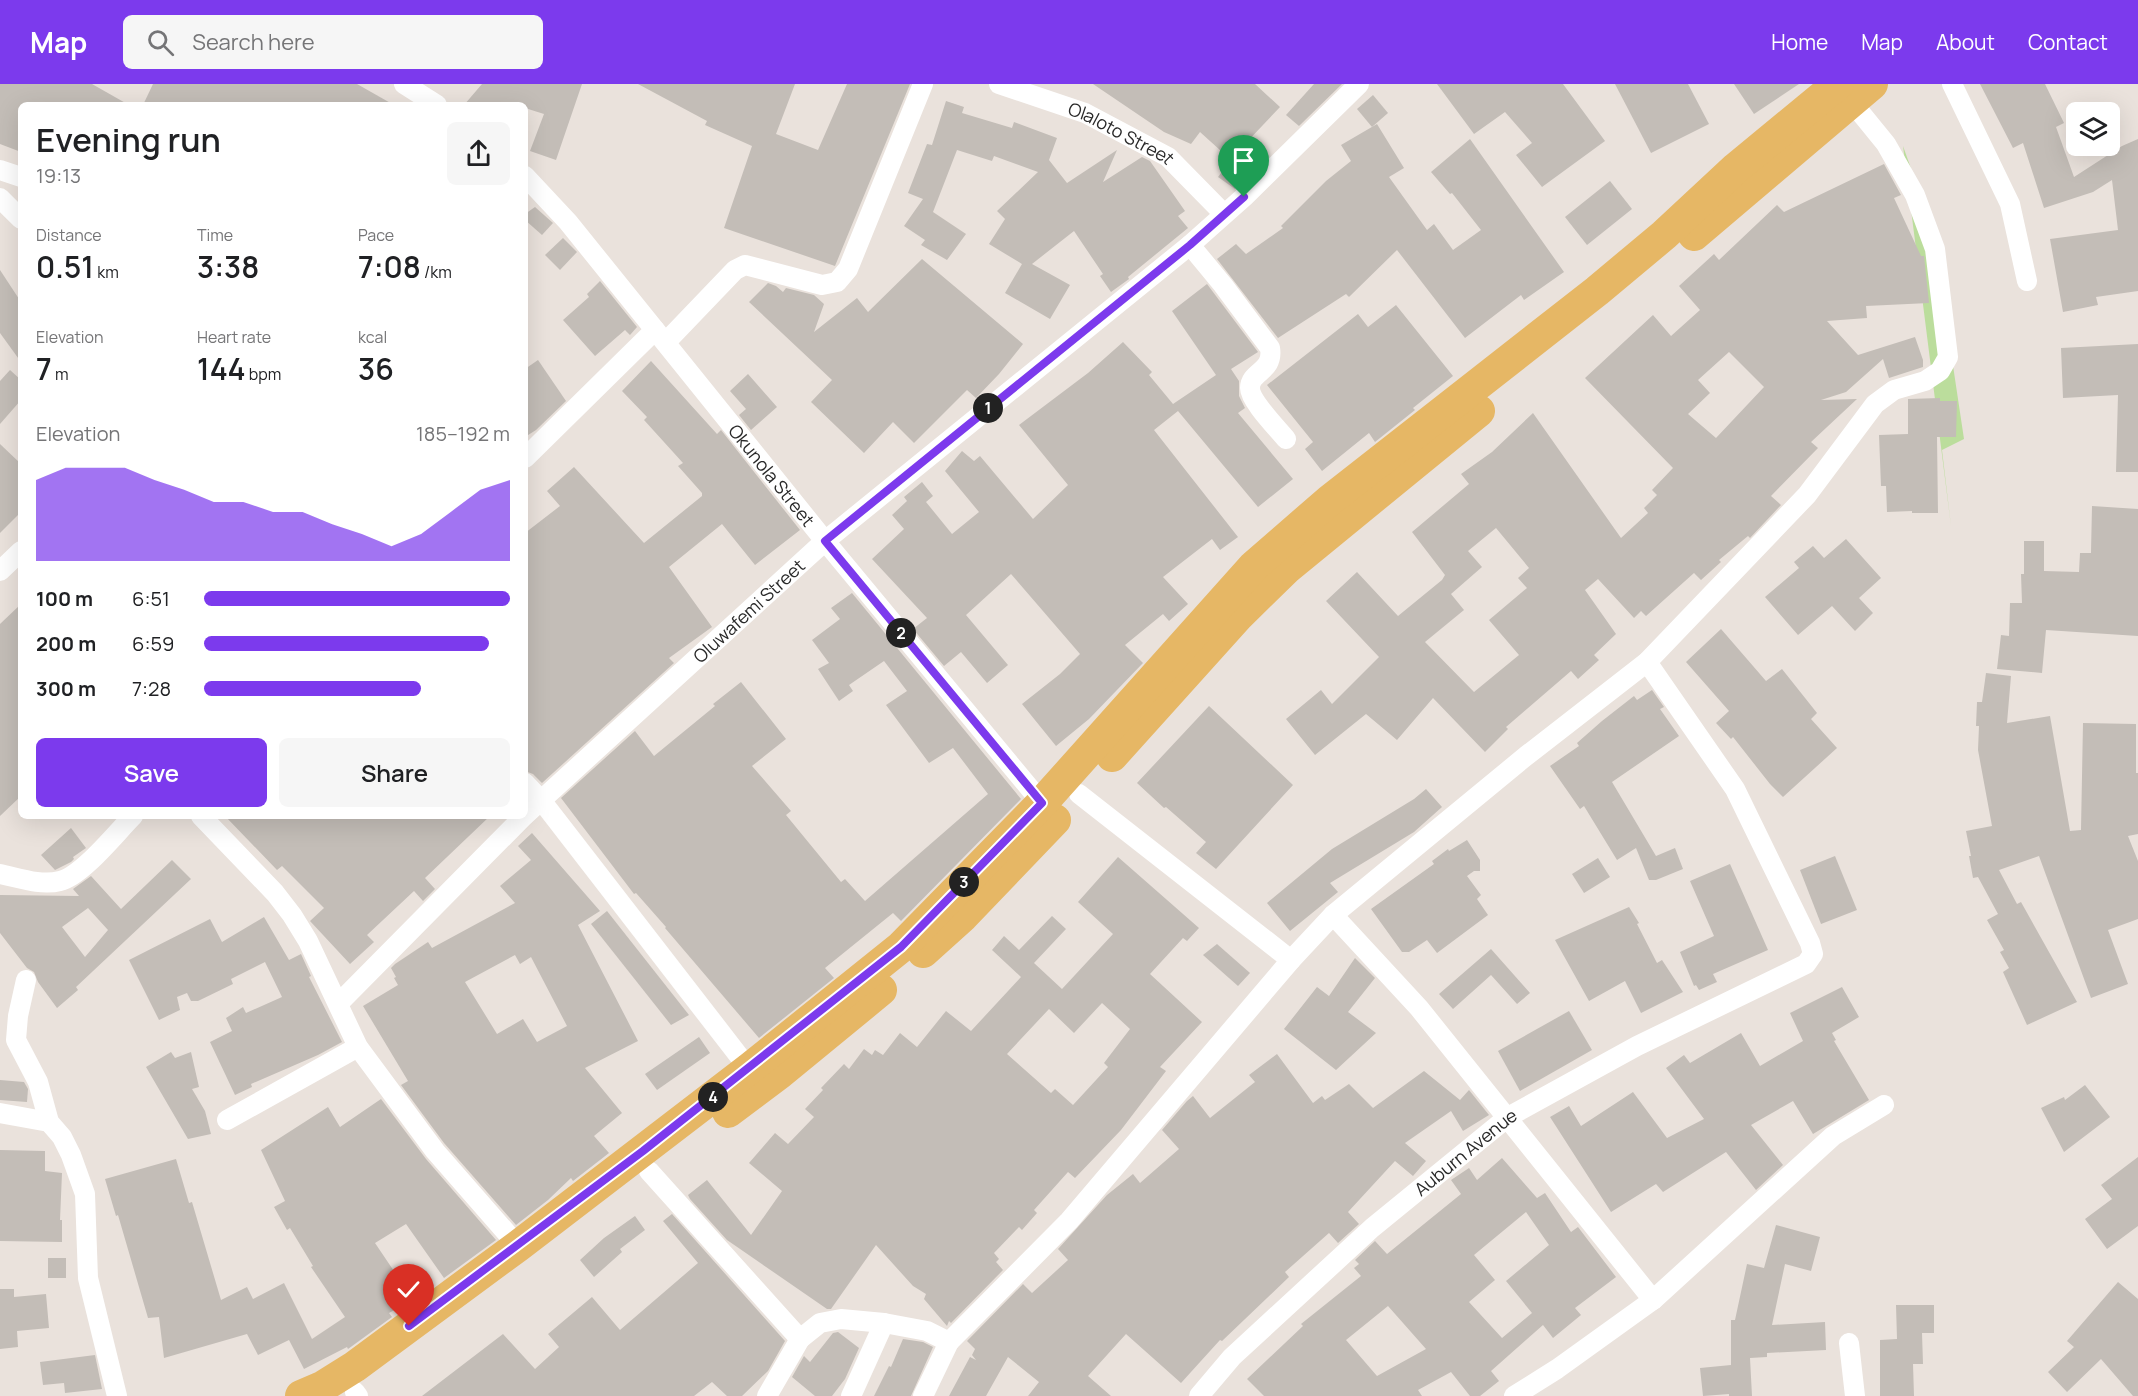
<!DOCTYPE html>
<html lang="en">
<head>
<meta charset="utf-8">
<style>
  body { margin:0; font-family:Manrope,sans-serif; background:#f6f6f6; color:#202124; height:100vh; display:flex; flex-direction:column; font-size:22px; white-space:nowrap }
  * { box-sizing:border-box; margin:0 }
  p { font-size:20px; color:#757577 }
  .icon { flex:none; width:33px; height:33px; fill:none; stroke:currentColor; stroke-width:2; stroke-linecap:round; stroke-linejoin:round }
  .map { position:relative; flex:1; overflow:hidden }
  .details { position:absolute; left:18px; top:18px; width:510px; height:717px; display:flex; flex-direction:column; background:#fff; border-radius:9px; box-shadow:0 6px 24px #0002 }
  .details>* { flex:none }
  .controls { position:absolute; left:2066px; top:18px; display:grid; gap:12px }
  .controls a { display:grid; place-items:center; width:54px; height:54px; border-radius:9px; background:#fff; box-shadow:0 6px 24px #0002; font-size:30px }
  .pin { position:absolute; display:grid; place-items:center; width:51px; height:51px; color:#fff; margin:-62px -26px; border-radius:50% 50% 50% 0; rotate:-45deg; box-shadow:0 0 6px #0007 }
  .pin .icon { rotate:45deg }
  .km { position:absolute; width:30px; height:30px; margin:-15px; border-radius:50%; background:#222; color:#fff; font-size:16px; line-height:30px; text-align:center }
  .round { display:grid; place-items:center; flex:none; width:63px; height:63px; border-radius:9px; background:#f6f6f6 }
  .overview { display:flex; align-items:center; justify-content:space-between; height:102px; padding:0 18px }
  h1 { font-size:33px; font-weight:600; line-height:45px }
  .figures { display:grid; grid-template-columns:repeat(3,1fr); gap:9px; height:102px; padding:6px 18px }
  .figures div { display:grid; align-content:center }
  .figures b { font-size:30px; font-weight:600 }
  .figures small { font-size:16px; font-weight:400 }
  .figures p { font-size:16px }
  .chart { height:168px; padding:12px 18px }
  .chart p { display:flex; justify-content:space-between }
  .chart svg { width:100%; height:108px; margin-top:6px; fill:#7c3aed; opacity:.7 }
  .primary-button { display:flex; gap:12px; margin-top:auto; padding:12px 18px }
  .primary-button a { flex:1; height:69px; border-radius:9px; background:#7c3aed; color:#fff; font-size:24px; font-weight:600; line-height:69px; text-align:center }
  .primary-button a+a { background:#f6f6f6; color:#202124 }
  ul { padding:0 18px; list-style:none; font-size:20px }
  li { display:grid; grid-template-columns:96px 72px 1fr; align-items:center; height:45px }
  li i { height:15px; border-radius:8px; background:#7c3aed }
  header { display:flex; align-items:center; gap:36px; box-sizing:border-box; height:84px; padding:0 30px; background:#7c3aed; color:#fff }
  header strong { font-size:28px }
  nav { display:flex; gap:33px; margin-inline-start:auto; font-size:21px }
  .search { width:420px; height:54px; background:#f6f6f6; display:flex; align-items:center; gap:15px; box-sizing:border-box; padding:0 21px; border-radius:9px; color:#757577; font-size:22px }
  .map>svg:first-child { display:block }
</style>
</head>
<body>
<header>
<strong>Map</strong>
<div class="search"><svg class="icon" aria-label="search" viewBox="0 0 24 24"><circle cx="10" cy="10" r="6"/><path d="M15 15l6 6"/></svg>Search here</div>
<nav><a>Home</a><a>Map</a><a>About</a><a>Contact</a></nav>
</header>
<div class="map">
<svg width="2138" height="1312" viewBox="0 0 2138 1312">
  <rect width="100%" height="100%" fill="#eae2dc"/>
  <polygon fill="#bbdd9c" points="1903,62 1945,180 1949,255 1964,355 1942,366 1951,442"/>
  <g fill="#c3bdb7" fill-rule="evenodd">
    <polygon points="0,0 92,0 129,21 21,21 21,68 0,60"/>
    <polygon points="153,0 357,0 394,21 143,21"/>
    <polygon points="482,0 582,0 556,76 530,67 544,30 525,24 525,21 464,21"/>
    <polygon points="638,0 795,0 776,50 818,66 847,0 910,0 835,182 724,144 752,62 705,41 707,37"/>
    <polygon points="1093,0 1255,0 1280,23 1244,61 1262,77 1249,91 1247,89 1235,105 1218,93 1231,76 1200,48 1191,60 1164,48"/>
    <polygon points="1314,0 1342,0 1299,42 1286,31"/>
    <polygon points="1437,0 1563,0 1605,57 1542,103 1516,71 1532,59 1505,28 1474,50"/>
    <polygon points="1615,0 1688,0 1709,40 1651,69"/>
    <polygon points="1734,0 1799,0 1754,30"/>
    <polygon points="1980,0 2045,0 2064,39 2056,43 2074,93 2122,62 2138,55 2138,207 2096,213 2098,221 2063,228 2050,155 2118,146 2112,96 2093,108 2044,124 2023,59 2013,64"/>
    <polygon points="1373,11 1388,29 1372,43 1357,25"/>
    <polygon points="946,17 964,23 962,29 1012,44 1014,38 1057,54 1049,76 1067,99 1117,66 1103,98 1142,73 1150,77 1185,127 1178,132 1188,144 1128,193 1129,195 1111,208 1100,192 1103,190 1074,147 1032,180 1070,201 1050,235 1005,209 1022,180 989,160 1005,135 997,127 1038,88 994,72 992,77 957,66 933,128 966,150 947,176 921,161 925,156 904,142 923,115 908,109 927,60 932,61"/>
    <polygon points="1377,40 1404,84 1389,93 1427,146 1434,140 1453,166 1481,146 1452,109 1450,110 1431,88 1470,55 1564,188 1524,216 1521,211 1465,254 1397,166 1349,213 1346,210 1278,254 1217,175 1236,160 1246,170 1283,144 1281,142 1326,97 1351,77 1341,61"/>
    <path d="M1884 80 1901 111 1894 114 1921 172H1924L1929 219 1866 222 1867 234 1827 237 1858 271 1915 253 1923 276V283L1889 294 1883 275 1846 308 1821 316 1857 315 1811 358 1818 364 1771 412 1781 421 1750 454 1748 452 1719 476 1721 478 1701 496 1694 489 1646 532 1641 527 1634 534 1598 495 1585 506 1616 550 1594 571 1599 576 1578 595 1571 587 1506 643 1508 645 1485 668 1433 614 1397 656 1366 630 1315 671 1286 635 1321 606 1332 620 1379 573 1326 517 1357 488 1398 532 1442 496 1445 491 1412 448 1469 400 1461 390 1492 368 1533 329 1621 454 1648 429 1644 424 1657 411 1652 406 1673 384 1585 294 1653 231 1671 252 1700 226 1679 202 1714 170 1719 176 1777 121 1784 128ZM1729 268 1764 303 1716 354 1688 330 1710 309 1698 296ZM1496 444 1529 484 1518 494 1527 504 1489 536 1519 571 1474 608 1425 558 1464 526 1451 510 1482 483 1468 467Z"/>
    <polygon points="1610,97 1632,125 1587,161 1565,133"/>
    <polygon points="535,123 553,139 542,151 525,136 525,130"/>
    <polygon points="563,154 577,168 560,186 545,171"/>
    <polygon points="922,175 1023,260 999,290 976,314 967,306 914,359 893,338 864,369 811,318 832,296 749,218 768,199 776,202 783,208 786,204 814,211 824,220 814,248 857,214 868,228"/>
    <polygon points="0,186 21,218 21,278 0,249"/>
    <polygon points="600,197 637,243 630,251 625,246 595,272 563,236 589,213 587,210"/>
    <polygon points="1207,200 1258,268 1231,285 1239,297 1239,312 1245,324 1238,329 1293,395 1258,423 1178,327 1154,346 1238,453 1220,466 1212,455 1163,493 1188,520 1169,537 1163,530 1125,561 1143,579 1089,635 1056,662 1022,620 1060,590 1080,570 1011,490 966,531 1008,581 987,599 961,568 944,582 913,545 927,534 872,475 904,445 892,431 907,417 904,413 922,398 933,412 926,418 952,450 979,428 945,387 962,367 974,377 980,372 1033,435 1068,401 1019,341 1088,289 1123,258 1152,288 1149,291 1173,320 1216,291 1172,227"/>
    <polygon points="1396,221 1453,292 1413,324 1415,326 1375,358 1369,349 1322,387 1305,365 1313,358 1267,301 1358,230 1368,243"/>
    <polygon points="2138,260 2138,388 2116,388 2118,311 2063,314 2061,264"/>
    <polygon points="538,276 566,317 536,346 525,353 525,285"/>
    <polygon points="651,277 717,350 721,346 800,446 755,481 722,440 669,483 712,543 669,574 674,579 542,699 533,690 525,687 525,449 560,422 547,407 574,383 644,459 702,412 702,409 678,382 683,379 644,336 647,333 622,307"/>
    <polygon points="10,286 21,296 21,316 0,340 0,297"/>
    <polygon points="748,290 777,323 751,346 739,331 746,325 730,307"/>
    <polygon points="1940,314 1940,317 1957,317 1956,353 1937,353 1938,429 1912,429 1912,427 1887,428 1886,402 1881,402 1879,351 1908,350 1908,315"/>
    <polygon points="0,360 21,380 21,428 0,449"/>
    <polygon points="2092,422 2138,425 2138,552 2046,546 2042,589 1997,585 2001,551 2009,552 2010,519 2022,519 2021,490 2024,490 2024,457 2044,457 2044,487 2079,488 2080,469 2091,469"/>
    <polygon points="1846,455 1881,494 1859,514 1873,529 1855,547 1832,522 1798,551 1765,513 1799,484 1794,478 1813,462 1824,474"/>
    <polygon points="852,509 1021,715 901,837 893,829 825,884 834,894 759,954 665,844 666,843 636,809 634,810 561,714 635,647 654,672 715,622 713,620 741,598 786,655 752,682 791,727 786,731 841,798 845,795 865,817 988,710 953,664 929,679 886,621 907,607 884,577 849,601 853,607 839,617 818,585 829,579 812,556 840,535 831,524"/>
    <polygon points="21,520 21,712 0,732 0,540"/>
    <polygon points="1721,545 1766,597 1782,585 1817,629 1811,635 1837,664 1783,713 1770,700 1733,653 1731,655 1716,639 1729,627 1686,578"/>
    <polygon points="1986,589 2011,592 2007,639 2050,632 2070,747 2081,746 2083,639 2136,640 2136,689 2138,689 2138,750 2128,752 2138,777 2138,835 2108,846 2128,900 2091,914 2039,772 1999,786 2017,820 2021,818 2077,918 2027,941 2003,888 2009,884 2000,868 2004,866 1987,836 1998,830 1978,793 1973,794 1969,772 1971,772 1966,747 1992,742 1978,666 1979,642 1976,642 1977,618 1982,618"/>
    <polygon points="1652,606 1664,623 1660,625 1679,652 1612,698 1656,772 1675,764 1683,785 1656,796 1649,796 1636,764 1617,776 1584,722 1580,725 1550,682 1579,662 1577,659 1602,637 1634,612 1637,616"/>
    <polygon points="1209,622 1293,701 1216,785 1196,769 1206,758 1166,723 1164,724 1137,699"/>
    <polygon points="1426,705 1442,723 1414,748 1330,799 1338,808 1290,847 1267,819 1332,765 1414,715"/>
    <polygon points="225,732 490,732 425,794 435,805 423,817 414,807 367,851 374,858 350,880 310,837 324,824 282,782 277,786"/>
    <polygon points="71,744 86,764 73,773 74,775 71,778 55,786 41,771"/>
    <path d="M532 749 600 827 578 841 638 957 585 984 622 1029 594 1052 609 1069 573 1097 571 1094 548 1116 516 1141 444 1059 401 1001 408 997 363 922 398 901 394 894 396 893 391 884 395 880 428 858 432 864 515 819 500 802 531 776 518 762ZM515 871 520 880 531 873 567 942 537 958 523 935 497 950 465 898Z"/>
    <polygon points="1467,756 1480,776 1480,787 1474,787 1467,792 1481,811 1477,815 1488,831 1437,869 1427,856 1409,868 1402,868 1371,825 1434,780 1432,777 1448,765 1449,767"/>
    <polygon points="1835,772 1857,826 1821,840 1800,786"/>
    <path d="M1118 773 1199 844 1187 857 1183 854 1150 890 1202 938 1160 983 1166 987 1121 1046 1075 1094 1068 1088 1034 1126 1037 1129 1022 1146 1019 1143 994 1169 999 1175 996 1178 1003 1186 951 1239 949 1237 947 1242 924 1215 926 1210 913 1202 876 1161 831 1225H827L727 1156 690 1115 688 1111 707 1096 751 1151 782 1107 749 1079 775 1049 788 1060 814 1033 805 1025 823 1006 821 1004 844 980 849 985 864 965 872 971 875 966 883 971 900 949 917 963 946 927 971 947 1021 893 992 866 1004 852 1019 866 1052 832 1066 845 1034 879 1062 905 1113 850 1078 818ZM1102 919 1130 945 1104 979 1108 983 1073 1021 1055 1005 1051 1009 1007 970 1049 925 1074 949Z"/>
    <polygon points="1598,774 1610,793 1584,809 1572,790"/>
    <path d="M172 776 191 795 76 903 78 906 57 924 38 898 34 888 27 884 0 849V811L79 812 73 805 91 792 121 825ZM88 824 108 846 85 873 62 843Z"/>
    <polygon points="1730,780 1768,866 1713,890 1717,898 1699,906 1696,901 1694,902 1680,868 1714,852 1690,797"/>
    <polygon points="1629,823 1639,839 1637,840 1657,879 1662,876 1683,908 1641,929 1625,897 1589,917 1555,856"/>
    <polygon points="607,827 689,931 671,941 591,840"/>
    <polygon points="264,833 289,876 301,870 311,892 309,893 342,958 318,971 251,1000 252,1003 235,1011 210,958 232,947 226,934 243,923 246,929 282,913 265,878 231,895 233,900 198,917 191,917 187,909 177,913 180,926 159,936 129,876 210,835 222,858"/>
    <polygon points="1217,860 1250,889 1238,902 1203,871"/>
    <polygon points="1491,865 1530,909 1517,920 1491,891 1453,925 1439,910"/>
    <polygon points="1355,874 1375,894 1348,928 1376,949 1336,986 1284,945 1317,903 1329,912"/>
    <polygon points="1842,903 1859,933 1832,949 1836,956 1834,957 1869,1016 1813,1050 1793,1017 1751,1041 1783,1081 1756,1106 1726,1068 1663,1108 1656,1100 1611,1128 1550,1033 1569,1022 1581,1042 1633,1008 1667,1054 1704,1035 1666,984 1684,971 1690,979 1741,949 1760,982 1803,957 1790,929"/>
    <polygon points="1569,927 1592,966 1520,1007 1498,967"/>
    <polygon points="699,953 710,969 657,1006 645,990"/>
    <polygon points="171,968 175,974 191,968 199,1003 192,1005 205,1027 211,1050 188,1055 146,983"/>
    <polygon points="1277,970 1313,1019 1322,1012 1325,1016 1349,1000 1373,1024 1424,987 1460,1016 1469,1006 1489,1031 1463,1047 1451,1027 1405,1059 1426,1077 1413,1092 1395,1077 1348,1128 1359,1140 1338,1159 1329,1149 1285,1188 1289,1193 1222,1257 1220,1256 1181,1299 1126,1250 1088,1292 1111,1312 1028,1312 1039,1298 1008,1273 986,1312 949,1312 970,1273 976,1276 972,1271 975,1265 967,1257 1023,1200 1032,1209 1068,1176 1058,1165 1107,1111 1133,1090 1140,1099 1179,1065 1162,1046 1187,1017 1193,1012 1210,1034 1255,998 1249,991"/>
    <polygon points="0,996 24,998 28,1005 27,1018 0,1016"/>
    <polygon points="2085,1001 2110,1033 2064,1068 2041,1024 2064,1013 2065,1016"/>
    <polygon points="381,1015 426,1075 496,1156 444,1194 406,1140 375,1159 402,1199 398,1201 407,1219 389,1229 392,1233 348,1265 347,1263 304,1285 289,1256 258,1271 247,1250 164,1274 159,1233 148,1234 118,1131 116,1132 105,1095 176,1075 189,1119 192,1118 221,1216 247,1203 253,1215 284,1199 312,1255 345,1233 311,1183 313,1182 290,1144 287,1146 274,1123 285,1117 261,1066 328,1023 340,1043"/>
    <polygon points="0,1066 45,1067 45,1087 62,1089 60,1136 62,1136 62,1158 0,1157"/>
    <polygon points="2138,1073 2138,1142 2107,1165 2085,1135 2112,1115 2101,1101"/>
    <path d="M1502 1074 1537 1114 1545 1109 1571 1148 1578 1143 1616 1193 1575 1224 1581 1231 1553 1254 1543 1241 1491 1287 1499 1297 1480 1312H1470L1451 1288 1418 1306 1422 1312H1264L1247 1295 1303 1242 1301 1240 1361 1192 1354 1184 1359 1180 1355 1176 1375 1157 1387 1170 1461 1110 1451 1096 1469 1084 1477 1096ZM1526 1128 1549 1161 1506 1197 1532 1229 1502 1254 1469 1218 1495 1196 1474 1171ZM1388 1222 1426 1265 1377 1292 1346 1256Z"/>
    <polygon points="672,1130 785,1257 768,1287 742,1312 727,1312 712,1298 694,1312 422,1312 503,1250 535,1285 559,1263 548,1250 592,1213 620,1246 698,1179 663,1137"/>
    <polygon points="635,1132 645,1146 620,1165 622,1168 594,1193 580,1176 604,1154"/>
    <polygon points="1776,1141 1820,1153 1811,1187 1785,1180 1772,1241 1825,1238 1826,1266 1767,1269 1767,1273 1750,1274 1752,1312 1729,1312 1729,1310 1703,1312 1700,1284 1731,1281 1731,1236 1735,1236 1747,1180 1764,1184"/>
    <rect x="48" y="1174" width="18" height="20"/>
    <polygon points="2118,1198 2138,1215 2138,1312 2133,1312 2101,1275 2067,1308 2048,1288 2074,1263 2067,1257"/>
    <polygon points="0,1205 14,1205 14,1213 46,1210 49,1244 17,1247 18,1263 0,1265"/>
    <polygon points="1896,1221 1934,1221 1934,1249 1922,1249 1923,1280 1913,1280 1914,1312 1880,1312 1880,1256 1897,1255"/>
    <polygon points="838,1248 859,1264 845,1295 832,1312 815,1312 792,1293 804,1272 810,1278 833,1249"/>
    <polygon points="903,1255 923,1258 933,1263 911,1312 874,1312 889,1282 891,1283"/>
    <polygon points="95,1271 102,1305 65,1309 64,1299 43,1301 40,1278"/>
  </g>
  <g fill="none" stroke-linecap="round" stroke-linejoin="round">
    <g stroke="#fff" stroke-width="20">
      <polyline points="404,0 437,21"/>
      <path id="s1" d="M999 0 1085 29 1168 73 1224 130"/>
      <polyline points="1952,0 2010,120 2027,197"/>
      <polyline points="0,86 21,93"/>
      <path id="s2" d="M525 92 568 138 825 457 1042 719"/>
      <polyline points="0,114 21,135"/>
      <path d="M1190 161 1223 201 1270 264C1274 288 1250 287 1250 304 1250 317 1278 345 1286 355"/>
      <polyline points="666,258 735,186 745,181 822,201 837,198 848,185 923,0"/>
      <polyline points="525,374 655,246"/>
      <polyline points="0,487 21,467"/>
      <polyline points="525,699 541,716 749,985"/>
      <polyline points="1079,710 1291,876"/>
      <path id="s3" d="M525 731 825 457 1190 161 1244 113 1359 0"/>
      <polyline points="201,732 275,809 292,831 308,857 358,963 435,1067 518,1162"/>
      <path d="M0 790C19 794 41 802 60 797 82 792 116 749 133 732"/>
      <polyline points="1333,831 1419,924 1653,1216"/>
      <polyline points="26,896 18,932 16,956 38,998 49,1038 62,1053 71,1071 85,1110 88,1194 117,1312"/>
      <polyline points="339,919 524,732"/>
      <polyline points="0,1029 49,1038"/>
      <polyline points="227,1036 358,963"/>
      <polyline points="649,1087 800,1255 820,1239 841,1235 884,1239 927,1247 949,1258 1069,1137 1291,876 1333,831 1526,672 1647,578 1807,411 1875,320 1894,306 1925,297 1940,287 1948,273 1935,165 1915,111 1886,60 1851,17"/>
      <polyline points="1849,1259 1855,1312"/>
      <polyline points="355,1308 358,1312"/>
      <polyline points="767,1312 800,1255"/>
      <polyline points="851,1312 884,1239"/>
      <polyline points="923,1312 949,1258"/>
      <path id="s4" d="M1199 1312 1232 1273 1372 1144 1508 1033 1637 962 1806 880 1813 870 1810 859 1735 705 1647 578"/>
      <polyline points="1514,1312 1557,1285 1653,1216 1833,1052 1884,1021"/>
    </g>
    <g stroke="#e6b765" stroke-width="32">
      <polyline points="1694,151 1872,0"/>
      <polyline points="1112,672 1238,532 1287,484 1479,327"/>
      <polyline points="923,868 963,832 1055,736"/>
      <polyline points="728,1028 780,989 881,906"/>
      <polyline points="301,1312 322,1303 354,1283 518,1162 749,985 901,863 1042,719 1254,482 1330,416 1597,207 1664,151 1736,84 1838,0"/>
    </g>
  </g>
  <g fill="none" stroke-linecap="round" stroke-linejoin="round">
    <defs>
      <polyline id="route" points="409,1242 643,1067 901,863 1042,719 825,457 1190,161 1244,113"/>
    </defs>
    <use href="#route" stroke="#fff" stroke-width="12"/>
    <use href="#route" stroke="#7c3aed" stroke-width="8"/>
  </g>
  <g text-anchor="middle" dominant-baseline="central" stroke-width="6" stroke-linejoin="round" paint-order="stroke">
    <g font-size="18" fill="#292929" stroke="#fff">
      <text stroke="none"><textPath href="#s1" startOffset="132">Olaloto Street</textPath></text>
      <text stroke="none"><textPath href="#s2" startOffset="388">Okunola Street</textPath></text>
      <text stroke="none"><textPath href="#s3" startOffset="303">Oluwafemi Street</textPath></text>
      <text stroke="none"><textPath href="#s4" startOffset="362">Auburn Avenue</textPath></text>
    </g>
  </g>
</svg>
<div class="controls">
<a><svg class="icon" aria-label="layers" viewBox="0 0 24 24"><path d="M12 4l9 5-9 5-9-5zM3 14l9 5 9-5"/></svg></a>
</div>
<div class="pin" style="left:1244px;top:113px;background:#1e9e55"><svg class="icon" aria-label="arrive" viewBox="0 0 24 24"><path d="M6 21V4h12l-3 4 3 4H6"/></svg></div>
<div class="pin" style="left:409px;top:1242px;background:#d93025"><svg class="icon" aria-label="check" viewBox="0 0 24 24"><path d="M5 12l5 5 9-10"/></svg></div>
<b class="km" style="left:988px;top:324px">1</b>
<b class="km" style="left:901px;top:549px">2</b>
<b class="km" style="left:964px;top:798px">3</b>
<b class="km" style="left:713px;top:1013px">4</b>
<section class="details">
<div class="overview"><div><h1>Evening run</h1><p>19:13</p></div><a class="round"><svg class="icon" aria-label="share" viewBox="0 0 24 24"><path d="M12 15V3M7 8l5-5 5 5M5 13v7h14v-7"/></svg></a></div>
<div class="figures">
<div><p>Distance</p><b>0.51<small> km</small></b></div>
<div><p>Time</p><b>3:38</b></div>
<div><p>Pace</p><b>7:08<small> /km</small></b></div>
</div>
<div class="figures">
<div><p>Elevation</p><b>7<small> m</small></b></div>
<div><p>Heart rate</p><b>144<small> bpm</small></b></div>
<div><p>kcal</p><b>36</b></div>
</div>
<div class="chart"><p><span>Elevation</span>185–192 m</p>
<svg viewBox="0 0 160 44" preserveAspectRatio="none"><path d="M0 44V11L10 6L20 6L30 6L40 11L50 15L60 20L70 20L80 24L90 24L100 29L110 33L120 38L130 33L140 24L150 15L160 11V44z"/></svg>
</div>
<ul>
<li><b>100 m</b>6:51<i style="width:100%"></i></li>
<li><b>200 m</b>6:59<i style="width:93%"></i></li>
<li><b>300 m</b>7:28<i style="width:71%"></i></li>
</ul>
<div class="primary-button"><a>Save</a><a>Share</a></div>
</section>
</div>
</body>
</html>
